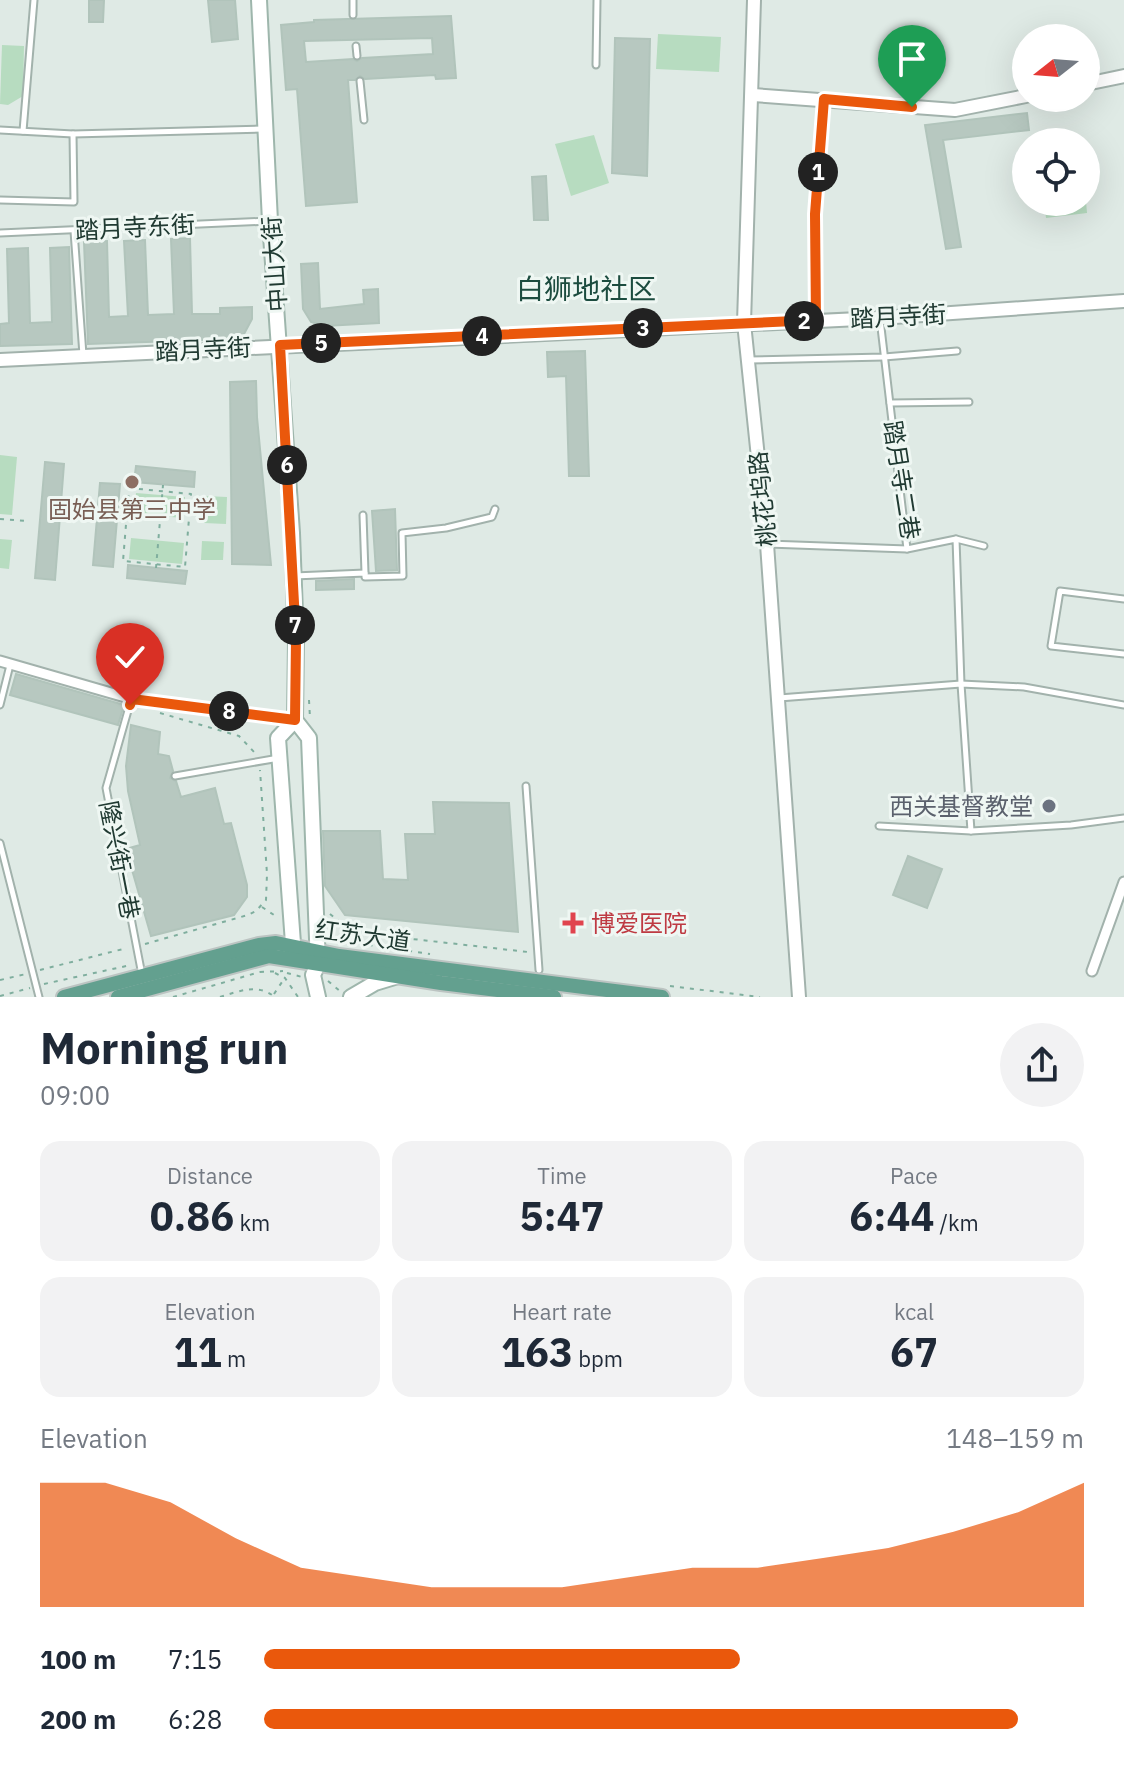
<!DOCTYPE html>
<html lang="en">
<head>
<meta charset="utf-8">
<style>
  body { margin:0; font-family:"IBM Plex Sans","Noto Sans SC",sans-serif; background:#f2f2f3; color:#1f2937; height:100vh; display:flex; flex-direction:column; font-size:30px; white-space:nowrap }
  * { box-sizing:border-box; margin:0 }
  p { font-size:26px; color:#747a83 }
  .icon { flex:none; width:44px; height:44px; fill:none; stroke:currentColor; stroke-width:2; stroke-linecap:round; stroke-linejoin:round }
  .map { position:relative; height:997px; overflow:hidden }
  .sheet { display:flex; flex-direction:column; background:#fff; flex:1 }
  .sheet>* { flex:none }
  .needle { width:52px; rotate:253deg }
  .controls { position:absolute; left:1012px; top:24px; display:grid; gap:16px }
  .controls a { display:grid; place-items:center; width:88px; height:88px; border-radius:50%; background:#fff; box-shadow:0 8px 32px #0002; font-size:40px }
  .pin { position:absolute; display:grid; place-items:center; width:68px; height:68px; color:#fff; margin:-82px -34px; border-radius:50% 50% 50% 0; rotate:-45deg; box-shadow:0 0 8px #0007 }
  .pin .icon { rotate:45deg }
  .km { position:absolute; width:40px; height:40px; margin:-20px; border-radius:50%; background:#222; color:#fff; font-size:22px; line-height:40px; text-align:center }
  .round { display:grid; place-items:center; flex:none; width:84px; height:84px; border-radius:42px; background:#f2f2f3 }
  .headline { display:flex; align-items:center; justify-content:space-between; height:136px; padding:0 40px }
  h1 { font-size:44px; font-weight:700; line-height:60px }
  .metrics { display:grid; grid-template-columns:repeat(3,1fr); gap:12px; height:136px; padding:8px 40px }
  .metrics div { display:grid; align-content:center; border-radius:20px; background:#f2f2f3; text-align:center }
  .metrics b { font-size:40px; font-weight:700 }
  .metrics small { font-size:22px; font-weight:400 }
  .metrics p { font-size:22px }
  .chart { height:224px; padding:16px 40px }
  .chart p { display:flex; justify-content:space-between }
  .chart svg { width:100%; height:144px; margin-top:8px; fill:#ea580c; opacity:.7 }
  ul { padding:0 40px; list-style:none; font-size:26px }
  li { display:grid; grid-template-columns:128px 96px 1fr; align-items:center; height:60px }
  li i { height:20px; border-radius:10px; background:#ea580c }
  .map>svg:first-child { display:block }
</style>
</head>
<body>
<div class="map">
<svg width="1124" height="997" viewBox="0 0 1124 997">
  <rect width="100%" height="100%" fill="#dfeae5"/>
  <g fill="#b7dcc0">
    <polygon points="658,34 721,37 719,72 656,69"/>
    <polygon points="2,45 24,46 23,96 8,105 0,104"/>
    <polygon points="594,135 609,183 571,196 555,144"/>
    <polygon points="1086,201 1087,213 1046,218 1044,202"/>
    <polygon points="0,455 17,457 12,515 0,514"/>
    <polygon points="136,493 185,497 183,518 135,514"/>
    <polygon points="205,496 227,497 226,524 204,523"/>
    <polygon points="131,538 184,543 182,564 129,559"/>
    <polygon points="0,539 12,540 9,569 0,568"/>
    <polygon points="202,541 224,542 223,560 201,560"/>
  </g>
  <g fill="#b7c8c0" stroke="#b1c4bb" stroke-width="2" fill-rule="evenodd">
    <polygon points="89,0 104,0 103,22 89,22"/>
    <polygon points="208,0 235,0 238,39 212,42"/>
    <path d="M451 16 456 78 436 79 435 75 365 79 360 76 355 80H348L357 202 306 206 297 89 286 90 281 25 314 22V20ZM432 38 433 54 362 58 357 61 353 59 306 62 304 41Z"/>
    <polygon points="615,38 650,39 647,176 612,173"/>
    <polygon points="1027,113 1029,130 943,140 961,247 946,249 925,125"/>
    <polygon points="546,176 548,220 534,220 532,177"/>
    <polygon points="190,238 192,314 220,314 220,308 252,307 252,319 244,334 235,339 88,344 84,242 107,241 109,317 128,316 124,241 145,240 148,315 174,314 171,239"/>
    <polygon points="69,247 72,344 0,346 0,324 9,323 7,249 28,248 30,323 52,322 50,248"/>
    <polygon points="318,263 320,309 364,304 363,290 378,289 379,323 324,326 311,322 303,309 301,264"/>
    <polygon points="585,351 589,476 569,476 566,376 548,377 547,352"/>
    <polygon points="256,381 257,417 271,565 232,564 230,382"/>
    <polygon points="45,462 64,464 55,580 35,578"/>
    <polygon points="136,466 195,472 194,487 134,482"/>
    <polygon points="100,483 120,484 113,567 93,565"/>
    <polygon points="395,509 397,570 376,571 372,511"/>
    <polygon points="128,565 187,571 185,584 127,578"/>
    <polygon points="354,579 354,589 316,590 316,581"/>
    <polygon points="16,674 124,705 118,725 10,695"/>
    <polygon points="131,725 160,732 158,754 169,756 173,771 170,778 176,781 181,797 215,788 224,824 231,823 247,885 247,897 234,915 151,936 126,849 140,845 128,791 126,766"/>
    <polygon points="433,802 509,803 518,932 345,915 325,886 323,831 380,831 383,879 408,880 405,834 435,834"/>
    <polygon points="908,856 942,869 927,908 893,895"/>
  </g>
  <g fill="none" stroke-linecap="round" stroke-linejoin="round">
    <defs>
      <g id="service">
        <polyline points="353,0 353,15"/>
        <polyline points="356,46 357,56"/>
        <polyline points="596,65 597,0"/>
        <polyline points="360,81 364,120"/>
        <polyline points="0,130 73,134 262,129"/>
        <polyline points="23,131 34,0"/>
        <polyline points="0,200 74,202 73,134"/>
        <polyline points="74,231 83,355"/>
        <polyline points="0,233 269,221"/>
        <polyline points="816,319 815,214 824,102"/>
        <polyline points="748,360 884,357 957,351"/>
        <polyline points="890,403 969,402"/>
        <polyline points="363,515 365,573"/>
        <polyline points="956,539 984,546"/>
        <polyline points="768,544 907,549"/>
        <polyline points="294,576 365,573 365,577 403,576 402,533 446,528 492,517 495,509"/>
        <polyline points="1124,599 1060,591 1051,646 1124,654"/>
        <polyline points="779,698 961,684 1024,687 1124,705"/>
        <polyline points="131,700 106,788 142,975"/>
        <polyline points="0,705 10,665"/>
        <polyline points="175,776 279,758"/>
        <polyline points="526,786 539,970"/>
        <polyline points="879,826 971,831 961,684 956,539 907,549 880,319"/>
        <polyline points="971,831 1071,825 1124,818"/>
        <polyline points="0,843 39,997"/>
      </g>
      <g id="minor">
        <polyline points="0,661 132,699 295,720"/>
        <polyline points="1092,971 1124,882"/>
      </g>
      <g id="tertiary">
        <polyline points="754,0 744,323 767,544 799,997"/>
        <polyline points="1086,84 1124,76"/>
        <polyline points="753,95 955,110 1026,96"/>
        <polyline points="0,360 880,318 1124,301"/>
      </g>
      <g id="secondary">
        <polyline points="259,0 270,221 292,533 296,640 295,720 309,738 318,964 313,975 318,997"/>
        <polyline points="294,957 278,738 295,720"/>
        <polyline points="351,997 375,983 398,976"/>
      </g>
      <g id="primary">
        <polyline points="64,997 259,945 276,943 339,956 662,997"/>
        <polyline points="118,997 269,956 441,983 554,997"/>
      </g>
    </defs>
    <use href="#service" stroke="#a2b2ac" stroke-width="9"/>
    <use href="#minor" stroke="#a2b2ac" stroke-width="13"/>
    <use href="#tertiary" stroke="#a2b2ac" stroke-width="16"/>
    <use href="#secondary" stroke="#9eb6ac" stroke-width="18"/>
    <use href="#primary" stroke="#bcc4c2" stroke-width="18"/>
    <g stroke="#7fae9e" stroke-width="2" stroke-dasharray="4 6" stroke-linecap="butt">
      <polygon points="129,488 191,494 185,567 123,561"/>
      <polyline points="0,519 28,521"/>
      <polyline points="156,568 163,485"/>
      <polyline points="309,700 310,718"/>
      <polyline points="160,713 239,736 255,753"/>
      <polyline points="262,907 277,917"/>
      <polyline points="330,914 347,928 359,933 528,952"/>
      <polyline points="330,925 333,925 332,940"/>
      <polyline points="329,939 430,954"/>
      <polyline points="145,944 248,915 256,911 266,900 267,874 260,770"/>
      <polyline points="40,970 127,948"/>
      <polyline points="260,972 283,971"/>
      <polyline points="275,973 285,978 298,997"/>
      <polyline points="287,973 302,977"/>
      <polyline points="0,980 26,974"/>
      <polyline points="328,981 341,992"/>
      <polyline points="44,984 131,965"/>
      <polyline points="670,986 760,997"/>
      <polyline points="274,994 284,979"/>
      <polyline points="0,996 30,988"/>
      <polyline points="173,997 260,972"/>
      <path d="M220 997C240 991 257 983 275 997"/>
    </g>
    <use href="#service" stroke="#fff" stroke-width="5"/>
    <use href="#minor" stroke="#fff" stroke-width="9"/>
    <use href="#tertiary" stroke="#fff" stroke-width="12"/>
    <use href="#secondary" stroke="#fff" stroke-width="14"/>
    <use href="#primary" stroke="#63a08f" stroke-width="14"/>
  </g>
  <g fill="none" stroke-linecap="round" stroke-linejoin="round">
    <defs>
      <polyline id="route" points="130,705 132,699 295,720 296,640 280,345 816,320 815,214 824,99 912,107"/>
    </defs>
    <use href="#route" stroke="#fff" stroke-width="16"/>
    <use href="#route" stroke="#ea580c" stroke-width="10"/>
  </g>
  <circle fill="#8d6e63" stroke="#eff7f3" stroke-width="3" cx="132" cy="482" r="8"/>
  <circle fill="#6b7280" stroke="#eff7f3" stroke-width="3" cx="1049" cy="806" r="8"/>
  <path fill="#e0444e" stroke="#eff7f3" stroke-width="3" d="M569 911h8v8h8v8h-8v8h-8v-8h-8v-8h8z"/>
  <g text-anchor="middle" dominant-baseline="central" stroke-width="6" stroke-linejoin="round" paint-order="stroke">
    <g font-size="24" fill="#203a32" stroke="#eff7f3">
      <text transform="translate(135 227) rotate(-3)">踏月寺东街</text>
      <text transform="translate(274 264) rotate(-94)">中山大街</text>
      <text transform="translate(898 316) rotate(-3)">踏月寺街</text>
      <text transform="translate(203 349) rotate(-3)">踏月寺街</text>
      <text transform="translate(902 480) rotate(81)">踏月寺二巷</text>
      <text transform="translate(762 499) rotate(-96)">桃花坞路</text>
      <text transform="translate(120 860) rotate(79)">隆兴街一巷</text>
      <text transform="translate(363 935) rotate(8)">红苏大道</text>
    </g>
    <g font-size="24" fill="#785e54" stroke="#eff7f3">
      <text x="132" y="509">固始县第三中学</text>
    </g>
    <g font-size="24" fill="#5b616d" stroke="#eff7f3" text-anchor="end">
      <text x="1033" y="806">西关基督教堂</text>
    </g>
    <g font-size="24" fill="#be3a42" stroke="#eff7f3" text-anchor="start">
      <text x="591" y="923">博爱医院</text>
    </g>
    <g font-size="28" fill="#1c4c3f" stroke="#eff7f3">
      <text x="586" y="288">白狮地社区</text>
    </g>
  </g>
</svg>
<div class="controls">
<a><svg class="needle" viewBox="-14 -14 28 28"><path d="M0-13l5 13h-10z" fill="#e53935"/><path d="M0 13l5-13h-10z" fill="#747a83"/></svg></a>
<a><svg class="icon" aria-label="locate" viewBox="0 0 24 24"><circle cx="12" cy="12" r="6"/><path d="M12 2v4M12 18v4M2 12h4M18 12h4"/></svg></a>
</div>
<div class="pin" style="left:912px;top:107px;background:#1e9e55"><svg class="icon" aria-label="arrive" viewBox="0 0 24 24"><path d="M6 21V4h12l-3 4 3 4H6"/></svg></div>
<div class="pin" style="left:130px;top:705px;background:#d93025"><svg class="icon" aria-label="check" viewBox="0 0 24 24"><path d="M5 12l5 5 9-10"/></svg></div>
<b class="km" style="left:818px;top:172px">1</b>
<b class="km" style="left:804px;top:321px">2</b>
<b class="km" style="left:643px;top:328px">3</b>
<b class="km" style="left:482px;top:336px">4</b>
<b class="km" style="left:321px;top:343px">5</b>
<b class="km" style="left:287px;top:465px">6</b>
<b class="km" style="left:295px;top:625px">7</b>
<b class="km" style="left:229px;top:711px">8</b>
</div>
<section class="sheet">
<div class="headline"><div><h1>Morning run</h1><p>09:00</p></div><a class="round"><svg class="icon" aria-label="share" viewBox="0 0 24 24"><path d="M12 15V3M7 8l5-5 5 5M5 13v7h14v-7"/></svg></a></div>
<div class="metrics">
<div><p>Distance</p><b>0.86<small> km</small></b></div>
<div><p>Time</p><b>5:47</b></div>
<div><p>Pace</p><b>6:44<small> /km</small></b></div>
</div>
<div class="metrics">
<div><p>Elevation</p><b>11<small> m</small></b></div>
<div><p>Heart rate</p><b>163<small> bpm</small></b></div>
<div><p>kcal</p><b>67</b></div>
</div>
<div class="chart"><p><span>Elevation</span>148–159 m</p>
<svg viewBox="0 0 160 44" preserveAspectRatio="none"><path d="M0 44V6L10 6L20 12L30 23L40 32L50 35L60 38L70 38L80 38L90 35L100 32L110 32L120 29L130 26L140 21L150 15L160 6V44z"/></svg>
</div>
<ul>
<li><b>100 m</b>7:15<i style="width:58%"></i></li>
<li><b>200 m</b>6:28<i style="width:92%"></i></li>
</ul>
</section>
</body>
</html>
